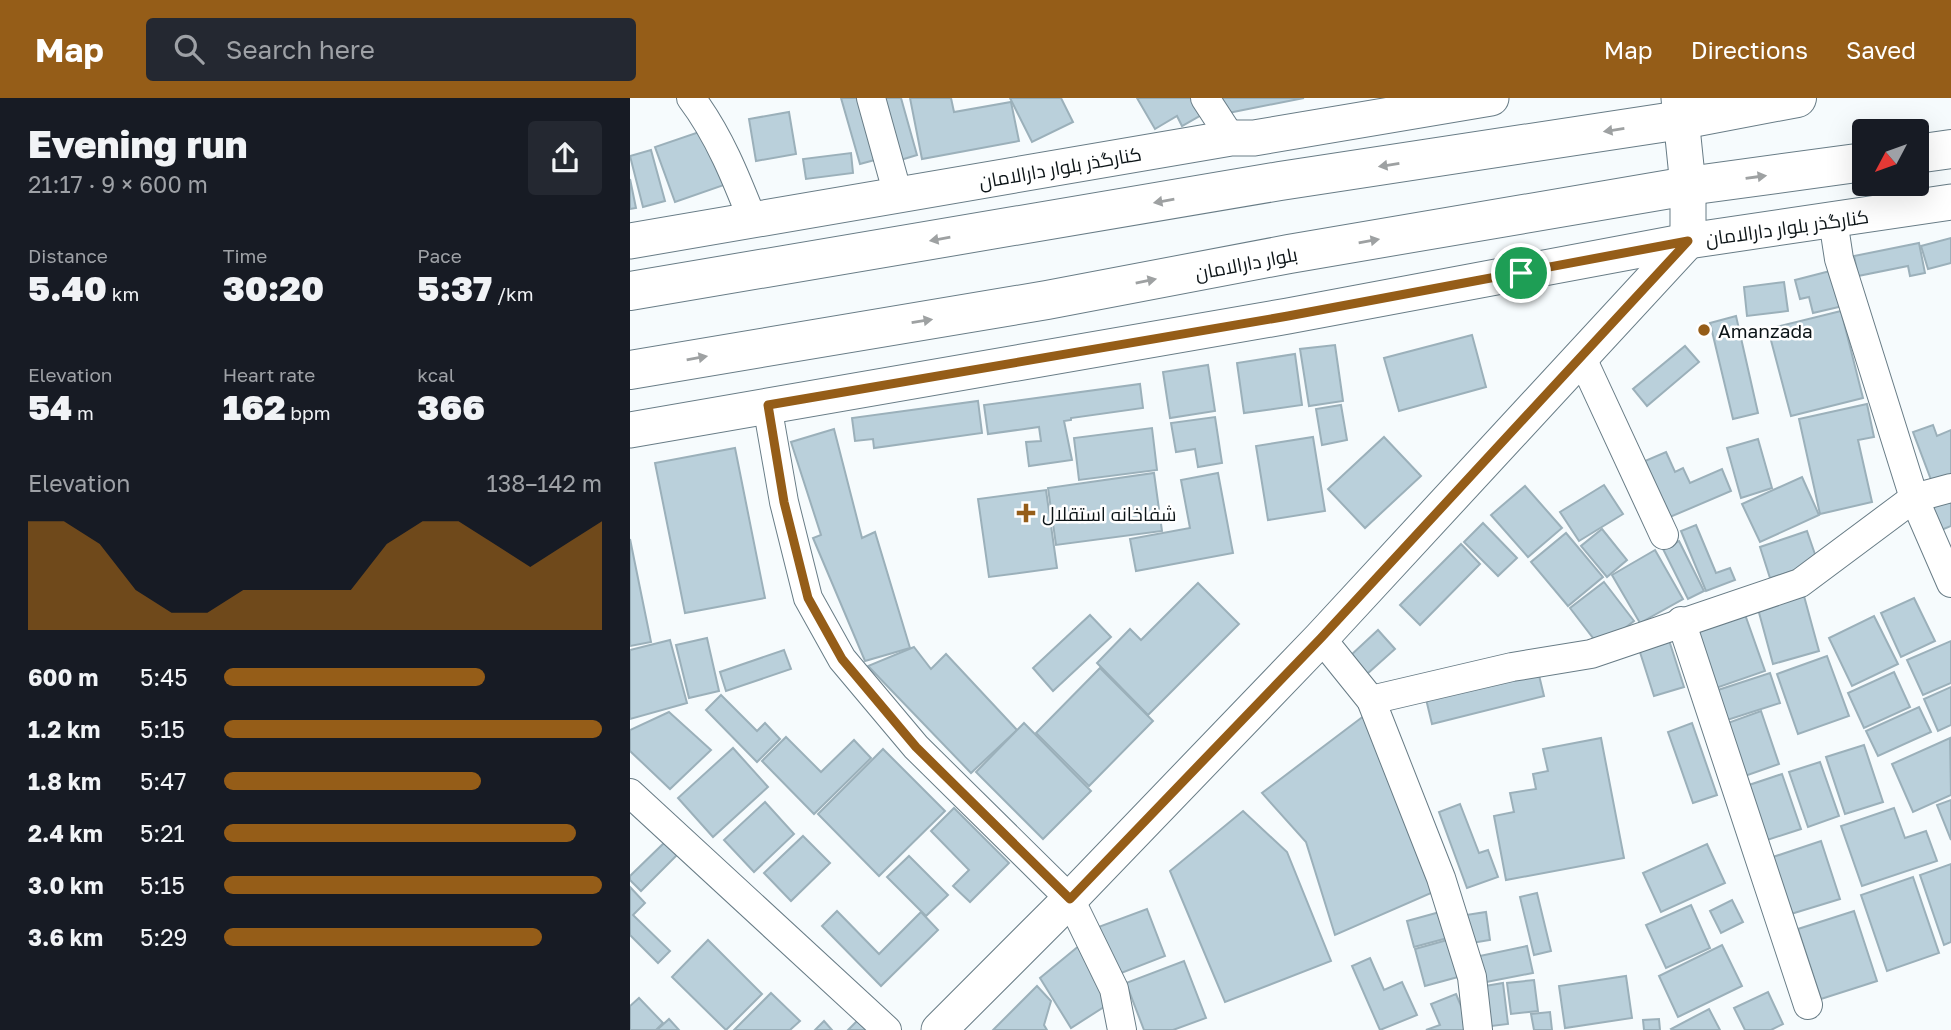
<!DOCTYPE html>
<html lang="en">
<head>
<meta charset="utf-8">
<style>
  body { margin:0; font-family:"Golos Text",Cairo,sans-serif; background:#242831; color:#f1f3f6; height:100vh; display:flex; flex-direction:column; font-size:26px; white-space:nowrap }
  * { box-sizing:border-box; margin:0 }
  p { font-size:23px; color:#9ea1a6 }
  .icon { flex:none; width:38px; height:38px; fill:none; stroke:currentColor; stroke-width:2; stroke-linecap:round; stroke-linejoin:round }
  .map { position:relative; flex:1; overflow:hidden }
  .sheet { display:flex; flex-direction:column; background:#171b24; width:630px }
  .sheet>* { flex:none }
  .needle { width:46px; rotate:229deg }
  .tools { position:absolute; left:1222px; top:21px; display:grid; gap:14px }
  .tools a { display:grid; place-items:center; width:77px; height:77px; border-radius:7px; background:#171b24; box-shadow:0 7px 28px #0002; font-size:35px }
  .pin { position:absolute; display:grid; place-items:center; width:60px; height:60px; color:#fff; margin:-30px; border:4px solid #fff; border-radius:50%; box-shadow:0 2px 7px #0007 }
  .round { display:grid; place-items:center; flex:none; width:74px; height:74px; border-radius:7px; background:#242831 }
  .head { display:flex; align-items:center; justify-content:space-between; height:119px; padding:0 28px }
  h1 { font-size:38px; font-weight:800; line-height:52px }
  .figures { display:grid; grid-template-columns:repeat(3,1fr); gap:10px; height:119px; padding:7px 28px }
  .figures div { display:grid; align-content:center }
  .figures b { font-size:35px; font-weight:800 }
  .figures small { font-size:19px; font-weight:400 }
  .figures p { font-size:19px }
  .chart { height:196px; padding:14px 28px }
  .chart p { display:flex; justify-content:space-between }
  .chart svg { width:100%; height:126px; margin-top:7px; fill:#955d18; opacity:.7 }
  ul { padding:0 28px; list-style:none; font-size:23px }
  li { display:grid; grid-template-columns:112px 84px 1fr; align-items:center; height:52px }
  li i { height:18px; border-radius:9px; background:#955d18 }
  header { display:flex; align-items:center; gap:42px; box-sizing:border-box; height:98px; padding:0 35px; background:#955d18; color:#fff }
  header strong { font-size:33px }
  nav { display:flex; gap:38px; margin-inline-start:auto; font-size:24px }
  .search { width:490px; height:63px; background:#242831; display:flex; align-items:center; gap:18px; box-sizing:border-box; padding:0 24px; border-radius:7px; color:#9ea1a6; font-size:26px }
  main { display:flex; flex:1; min-height:0 }
  .map>svg:first-child { display:block }
</style>
</head>
<body>
<header>
<strong>Map</strong>
<div class="search"><svg class="icon" aria-label="search" viewBox="0 0 24 24"><circle cx="10" cy="10" r="6"/><path d="M15 15l6 6"/></svg>Search here</div>
<nav><a>Map</a><a>Directions</a><a>Saved</a></nav>
</header>
<main>
<section class="sheet">
<div class="head"><div><h1>Evening run</h1><p>21:17 · 9 × 600 m</p></div><a class="round"><svg class="icon" aria-label="share" viewBox="0 0 24 24"><path d="M12 15V3M7 8l5-5 5 5M5 13v7h14v-7"/></svg></a></div>
<div class="figures">
<div><p>Distance</p><b>5.40<small> km</small></b></div>
<div><p>Time</p><b>30:20</b></div>
<div><p>Pace</p><b>5:37<small> /km</small></b></div>
</div>
<div class="figures">
<div><p>Elevation</p><b>54<small> m</small></b></div>
<div><p>Heart rate</p><b>162<small> bpm</small></b></div>
<div><p>kcal</p><b>366</b></div>
</div>
<div class="chart"><p><span>Elevation</span>138–142 m</p>
<svg viewBox="0 0 160 44" preserveAspectRatio="none"><path d="M0 44V6L10 6L20 14L30 30L40 38L50 38L60 30L70 30L80 30L90 30L100 14L110 6L120 6L130 14L140 22L150 14L160 6V44z"/></svg>
</div>
<ul>
<li><b>600 m</b>5:45<i style="width:69%"></i></li>
<li><b>1.2 km</b>5:15<i style="width:100%"></i></li>
<li><b>1.8 km</b>5:47<i style="width:68%"></i></li>
<li><b>2.4 km</b>5:21<i style="width:93%"></i></li>
<li><b>3.0 km</b>5:15<i style="width:100%"></i></li>
<li><b>3.6 km</b>5:29<i style="width:84%"></i></li>
</ul>
</section>
<div class="map">
<svg width="1321" height="932" viewBox="0 0 1321 932">
  <rect width="100%" height="100%" fill="#f6fbfd"/>
  <g fill="#bad0db" stroke="#9bb0ba" stroke-width="2">
    <polygon points="211,0 235,0 252,60 230,66"/>
    <polygon points="253,0 271,0 287,57 264,64"/>
    <polygon points="280,0 321,0 324,14 381,4 389,43 292,61"/>
    <polygon points="380,0 431,0 443,24 402,44"/>
    <polygon points="507,0 564,0 573,16 552,28 547,18 525,31"/>
    <polygon points="590,0 674,0 593,16"/>
    <polygon points="159,14 166,56 126,63 119,21"/>
    <polygon points="75,32 94,87 45,104 25,49"/>
    <polygon points="21,52 35,103 13,109 0,58"/>
    <polygon points="221,55 223,75 176,81 173,61"/>
    <polygon points="0,81 6,110 0,111"/>
    <polygon points="1321,140 1321,165 1298,171 1291,148"/>
    <polygon points="1289,145 1295,175 1280,178 1278,168 1228,178 1224,158"/>
    <polygon points="1204,172 1213,208 1183,215 1179,199 1170,201 1165,182"/>
    <polygon points="1154,184 1158,213 1117,218 1114,189"/>
    <polygon points="1211,213 1233,300 1161,318 1138,231"/>
    <polygon points="1106,218 1128,315 1103,321 1080,225"/>
    <polygon points="842,237 856,289 769,313 754,260"/>
    <polygon points="705,247 713,303 679,308 670,251"/>
    <polygon points="1055,248 1069,264 1017,308 1003,291"/>
    <polygon points="665,256 672,307 614,315 607,265"/>
    <polygon points="578,267 585,313 540,320 533,274"/>
    <polygon points="510,286 513,310 441,320 441,322 434,323 442,362 399,368 396,344 411,343 409,329 358,336 354,307"/>
    <polygon points="348,303 352,335 244,350 243,341 225,343 222,320"/>
    <polygon points="1237,306 1244,339 1228,342 1242,404 1190,416 1169,321"/>
    <polygon points="711,307 717,342 692,347 686,311"/>
    <polygon points="585,319 592,365 568,369 565,351 546,354 541,325"/>
    <polygon points="1303,327 1307,338 1321,332 1321,381 1303,387 1283,334"/>
    <polygon points="522,330 527,372 449,382 444,340"/>
    <polygon points="204,331 232,440 245,434 280,550 235,563 183,440 191,437 161,344"/>
    <polygon points="683,339 695,413 638,422 626,348"/>
    <polygon points="754,339 791,378 735,430 698,391"/>
    <polygon points="1128,341 1142,390 1111,400 1097,350"/>
    <polygon points="105,350 135,500 55,515 25,365"/>
    <polygon points="1036,354 1045,374 1053,370 1060,385 1092,371 1101,393 1040,419 1015,363"/>
    <polygon points="524,375 532,433 426,447 418,390"/>
    <polygon points="588,375 603,455 506,473 500,441 560,430 551,382"/>
    <polygon points="1172,379 1189,417 1130,444 1112,406"/>
    <polygon points="974,387 993,416 949,443 930,414"/>
    <polygon points="895,388 932,430 898,459 861,417"/>
    <polygon points="416,392 427,470 359,479 348,401"/>
    <polygon points="1321,395 1321,428 1302,436 1290,408"/>
    <polygon points="853,425 887,460 868,478 834,444"/>
    <polygon points="1066,427 1086,475 1100,470 1105,482 1076,493 1051,433"/>
    <polygon points="972,431 997,462 977,479 951,448"/>
    <polygon points="1177,433 1188,465 1140,480 1130,449"/>
    <polygon points="936,435 973,479 938,508 901,464"/>
    <polygon points="0,441 21,544 0,548"/>
    <polygon points="1049,443 1074,493 1058,501 1033,451"/>
    <polygon points="831,446 850,466 790,527 770,507"/>
    <polygon points="1025,452 1053,501 1010,525 982,477"/>
    <polygon points="974,484 1004,523 970,549 940,510"/>
    <polygon points="568,485 609,526 518,617 467,565 500,531 511,542"/>
    <polygon points="1174,498 1189,553 1143,566 1128,511"/>
    <polygon points="1284,500 1305,543 1271,559 1251,515"/>
    <polygon points="1112,508 1135,573 1086,590 1064,525"/>
    <polygon points="460,517 481,539 423,593 403,570"/>
    <polygon points="1244,518 1268,566 1222,588 1199,540"/>
    <polygon points="748,532 765,551 737,576 721,557"/>
    <polygon points="1038,539 1054,589 1024,598 1008,548"/>
    <polygon points="77,540 89,593 59,600 46,547"/>
    <polygon points="40,542 57,605 0,621 0,552"/>
    <polygon points="1321,543 1321,585 1293,597 1277,562"/>
    <polygon points="284,549 301,571 316,556 387,632 341,675 238,568"/>
    <polygon points="154,552 161,571 96,593 90,574"/>
    <polygon points="1197,558 1219,618 1168,636 1147,576"/>
    <polygon points="470,570 523,623 459,688 406,635"/>
    <polygon points="908,573 914,598 802,626 796,601"/>
    <polygon points="1264,574 1280,609 1234,630 1218,595"/>
    <polygon points="1140,575 1150,605 1094,623 1085,593"/>
    <polygon points="1321,589 1321,627 1308,633 1294,601"/>
    <polygon points="91,597 127,633 135,625 150,641 127,664 76,612"/>
    <polygon points="1289,609 1301,634 1248,658 1236,633"/>
    <polygon points="1131,613 1149,666 1112,679 1095,626"/>
    <polygon points="39,614 81,652 40,691 0,653 0,632"/>
    <polygon points="739,614 808,792 705,837 676,744 632,695"/>
    <polygon points="394,625 461,693 413,741 346,674"/>
    <polygon points="1062,625 1087,697 1063,705 1038,634"/>
    <polygon points="156,639 191,674 224,642 241,660 184,716 132,663"/>
    <polygon points="971,640 994,760 876,782 864,718 884,714 880,695 906,691 903,676 918,673 913,651"/>
    <polygon points="1320,640 1321,697 1283,714 1262,666"/>
    <polygon points="1234,647 1253,704 1215,716 1196,659"/>
    <polygon points="103,650 138,689 83,739 48,700"/>
    <polygon points="253,651 315,713 249,778 188,716"/>
    <polygon points="1190,664 1209,718 1178,729 1159,674"/>
    <polygon points="1152,676 1171,731 1134,743 1116,688"/>
    <polygon points="1321,702 1321,742 1307,707"/>
    <polygon points="135,704 164,736 124,774 94,742"/>
    <polygon points="830,706 849,755 858,752 868,779 837,790 809,714"/>
    <polygon points="324,710 379,765 340,804 323,788 339,772 301,733"/>
    <polygon points="1264,710 1275,740 1296,733 1307,763 1232,788 1211,728"/>
    <polygon points="613,713 657,754 701,863 595,904 540,773"/>
    <polygon points="173,738 200,765 161,803 134,775"/>
    <polygon points="1191,743 1210,801 1161,816 1143,759"/>
    <polygon points="35,744 47,757 11,793 0,782 0,778"/>
    <polygon points="1077,746 1095,785 1031,814 1013,775"/>
    <polygon points="279,758 318,797 296,818 257,779"/>
    <polygon points="1321,766 1321,844 1314,847 1290,777"/>
    <polygon points="1283,779 1309,855 1257,873 1231,797"/>
    <polygon points="0,789 15,805 3,817 40,853 28,865 0,837"/>
    <polygon points="907,795 921,853 904,857 890,799"/>
    <polygon points="1102,802 1113,824 1091,835 1080,813"/>
    <polygon points="1061,807 1080,850 1036,870 1016,827"/>
    <polygon points="517,811 535,858 481,879 463,831"/>
    <polygon points="817,812 825,838 784,849 777,823"/>
    <polygon points="207,813 249,856 291,814 308,832 251,888 192,828"/>
    <polygon points="1224,813 1247,883 1191,901 1168,831"/>
    <polygon points="856,814 860,842 841,845 836,817"/>
    <polygon points="828,839 839,876 795,888 785,851"/>
    <polygon points="78,842 132,896 96,932 42,879"/>
    <polygon points="456,842 485,902 441,930 410,880"/>
    <polygon points="1092,847 1112,888 1048,919 1029,878"/>
    <polygon points="897,848 903,875 851,885 845,859"/>
    <polygon points="740,860 754,892 772,884 787,917 750,932 722,868"/>
    <polygon points="554,863 576,920 543,932 514,932 496,885"/>
    <polygon points="996,878 1002,920 935,930 929,888"/>
    <polygon points="904,882 908,913 881,916 877,885"/>
    <polygon points="873,885 878,926 854,929 849,889"/>
    <polygon points="407,888 421,903 414,927 417,932 363,932"/>
    <polygon points="1138,894 1153,926 1141,932 1115,932 1104,910"/>
    <polygon points="141,895 170,923 160,932 104,932"/>
    <polygon points="826,896 841,932 796,932 810,927 801,906"/>
    <polygon points="9,900 33,925 26,932 0,932 0,908"/>
    <polygon points="1079,911 1090,932 1042,932 1041,931"/>
    <polygon points="920,914 922,932 904,932 901,916"/>
    <polygon points="232,918 245,932 218,932"/>
    <polygon points="39,921 49,932 27,932"/>
    <polygon points="1029,921 1030,932 1014,932 1013,922"/>
    <polygon points="194,923 202,932 185,932"/>
  </g>
  <g fill="none" stroke-linecap="round" stroke-linejoin="round">
    <defs>
      <g id="minor">
        <path d="M61 0C89 37 106 80 123 123"/>
        <polyline points="241,0 268,97"/>
        <polyline points="575,0 601,40"/>
        <polyline points="1203,122 1209,161 1284,400 1321,485"/>
        <polyline points="951,258 1034,437"/>
        <polyline points="137,307 154,404 178,500 212,561 286,649 440,801 484,891 492,932"/>
        <polyline points="1051,523 1178,907"/>
        <polyline points="691,540 741,602 811,780 842,879 848,932"/>
        <polyline points="741,602 882,569 961,556 1170,485 1284,400 1321,390"/>
        <polyline points="0,695 257,932"/>
      </g>
      <g id="tertiary">
        <polyline points="0,143 601,40 624,40 861,0"/>
        <polyline points="0,332 658,218 1058,143 1321,104"/>
        <polyline points="309,932 440,801 691,540 1058,143 1058,88 1049,0"/>
      </g>
      <g id="secondary">
        <polyline points="1286,56 1321,51"/>
        <polyline points="0,193 650,83 1051,22 1167,0"/>
        <polyline points="0,272 417,202 659,156 1058,88 1234,64"/>
      </g>
    </defs>
    <use href="#minor" stroke="#687c86" stroke-width="30"/>
    <use href="#tertiary" stroke="#687c86" stroke-width="37"/>
    <use href="#secondary" stroke="#687c86" stroke-width="40"/>
    <use href="#minor" stroke="#fff" stroke-width="28"/>
    <use href="#tertiary" stroke="#fff" stroke-width="35"/>
    <use href="#secondary" stroke="#fff" stroke-width="38"/>
  </g>
  <defs><path id="oneway-solid" d="M-6-.8H1V-3.2L6.5 0L1 3.2V.8H-6Z" transform="scale(1.75)"/></defs>
  <g fill="#9ea1a2">
    <use href="#oneway-solid" transform="translate(984 32) rotate(171)"/>
    <use href="#oneway-solid" transform="translate(759 67) rotate(171)"/>
    <use href="#oneway-solid" transform="translate(1126 79) rotate(-8)"/>
    <use href="#oneway-solid" transform="translate(534 103) rotate(170)"/>
    <use href="#oneway-solid" transform="translate(310 141) rotate(170)"/>
    <use href="#oneway-solid" transform="translate(739 143) rotate(-10)"/>
    <use href="#oneway-solid" transform="translate(516 183) rotate(-11)"/>
    <use href="#oneway-solid" transform="translate(292 223) rotate(-9)"/>
    <use href="#oneway-solid" transform="translate(67 260) rotate(-10)"/>
  </g>
  <g fill="none" stroke-linecap="round" stroke-linejoin="round">
    <defs>
      <polygon id="route" points="1058,143 691,540 440,801 286,649 212,561 178,500 154,404 138,307 658,218"/>
    </defs>
    <use href="#route" stroke="#fff" stroke-width="14"/>
    <use href="#route" stroke="#955d18" stroke-width="9"/>
  </g>
  <g fill="#955d18" stroke="#fff" stroke-width="2.5">
    <circle cx="1074" cy="232" r="7"/>
    <path d="M392.5 404.5h7v7h7v7h-7v7h-7v-7h-7v-7h7z"/>
  </g>
  <g text-anchor="middle" dominant-baseline="central" stroke-width="5" stroke-linejoin="round" paint-order="stroke">
    <g font-size="19" fill="#0c1417" stroke="#fff">
      <text transform="translate(430 69) rotate(-10)">کنارگذر بلوار دارالامان</text>
      <text transform="translate(1157 129) rotate(-8)">کنارگذر بلوار دارالامان</text>
      <text transform="translate(616 165) rotate(-11)">بلوار دارالامان</text>
    </g>
    <g font-size="19" fill="#0c1417" stroke="#fff" text-anchor="start">
      <text x="1088" y="232">Amanzada</text>
      <text x="412" y="415">شفاخانه استقلال</text>
    </g>
  </g>
</svg>
<div class="tools">
<a><svg class="needle" viewBox="-14 -14 28 28"><path d="M0-13l5 13h-10z" fill="#e53935"/><path d="M0 13l5-13h-10z" fill="#9ea1a6"/></svg></a>
</div>
<div class="pin" style="left:891px;top:175px;background:#1e9e55"><svg class="icon" aria-label="arrive" viewBox="0 0 24 24"><path d="M6 21V4h12l-3 4 3 4H6"/></svg></div>
</div>
</main>
</body>
</html>
